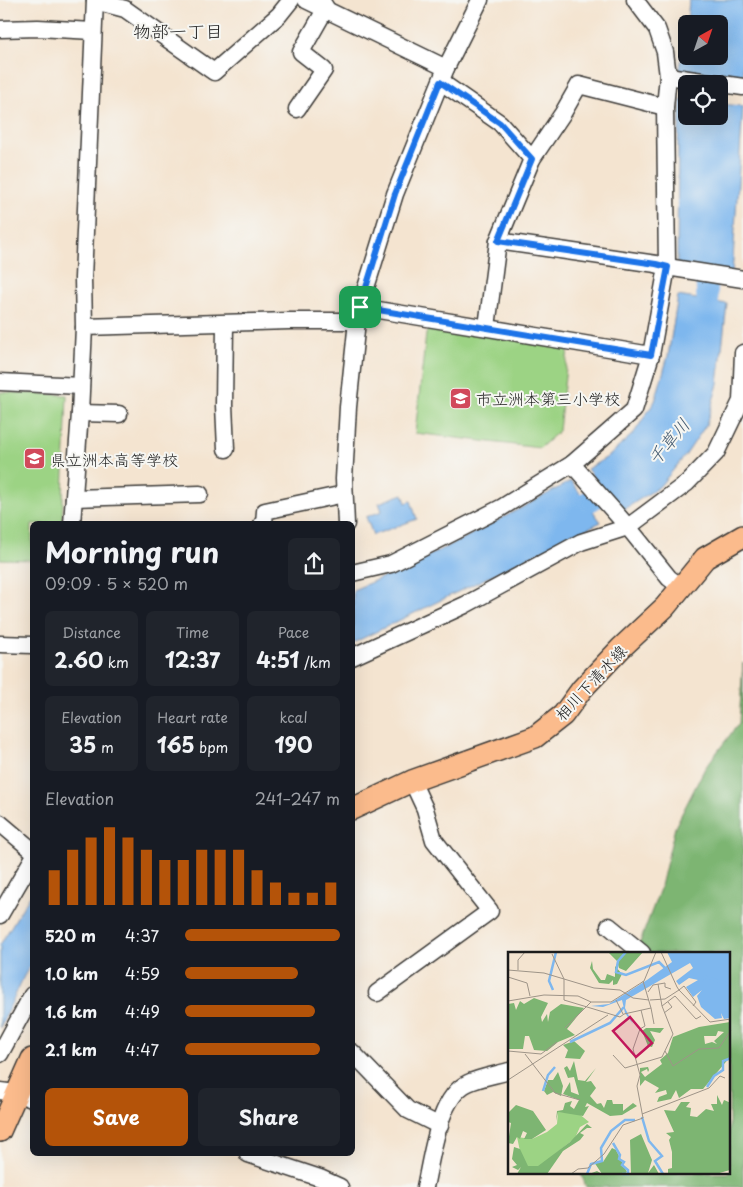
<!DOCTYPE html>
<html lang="en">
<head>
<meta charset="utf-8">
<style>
  body { margin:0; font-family:"Playpen Sans","Klee One",sans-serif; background:#20242c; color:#f1f3f6; height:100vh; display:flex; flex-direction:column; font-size:19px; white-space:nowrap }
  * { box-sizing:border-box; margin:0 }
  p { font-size:16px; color:#9ea1a6 }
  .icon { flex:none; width:28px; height:28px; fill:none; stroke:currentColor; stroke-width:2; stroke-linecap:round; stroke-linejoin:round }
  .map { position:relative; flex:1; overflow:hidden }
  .sheet { position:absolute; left:30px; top:521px; width:325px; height:635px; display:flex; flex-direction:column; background:#171b24; border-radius:8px; box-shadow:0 5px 20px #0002 }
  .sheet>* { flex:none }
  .needle { width:32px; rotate:40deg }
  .fabs { position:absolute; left:678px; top:15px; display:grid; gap:10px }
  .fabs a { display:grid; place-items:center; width:50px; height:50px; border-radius:8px; background:#171b24; box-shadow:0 5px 20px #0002; font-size:25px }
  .pin { position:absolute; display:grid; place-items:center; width:42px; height:42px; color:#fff; margin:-21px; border-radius:10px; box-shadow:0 2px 8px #0006 }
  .round { display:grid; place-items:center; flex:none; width:52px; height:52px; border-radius:8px; background:#20242c }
  .head { display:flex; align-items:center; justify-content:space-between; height:85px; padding:0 15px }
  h1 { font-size:28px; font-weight:700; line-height:38px }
  .figures { display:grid; grid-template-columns:repeat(3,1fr); gap:8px; height:85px; padding:5px 15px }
  .figures div { display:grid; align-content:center; border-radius:8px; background:#20242c; text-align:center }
  .figures b { font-size:21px; font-weight:700 }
  .figures small { font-size:14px; font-weight:400 }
  .figures p { font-size:14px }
  .chart { height:140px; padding:10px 15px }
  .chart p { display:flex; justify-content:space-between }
  .chart svg { width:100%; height:90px; margin-top:5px; stroke:#b45309; stroke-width:6 }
  .button { display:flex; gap:10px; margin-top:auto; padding:10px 15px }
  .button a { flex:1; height:58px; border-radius:8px; background:#b45309; color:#fff; font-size:20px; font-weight:700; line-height:58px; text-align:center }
  .button a+a { background:#20242c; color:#f1f3f6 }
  ul { padding:0 15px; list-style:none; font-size:16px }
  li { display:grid; grid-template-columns:80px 60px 1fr; align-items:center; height:38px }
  li i { height:12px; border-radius:6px; background:#b45309 }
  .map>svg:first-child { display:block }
</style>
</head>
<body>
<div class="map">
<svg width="743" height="1187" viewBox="0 0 743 1187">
  <rect width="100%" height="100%" fill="#f6f6f2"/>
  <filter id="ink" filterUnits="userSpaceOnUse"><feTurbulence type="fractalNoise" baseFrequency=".02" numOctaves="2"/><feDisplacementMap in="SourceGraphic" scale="10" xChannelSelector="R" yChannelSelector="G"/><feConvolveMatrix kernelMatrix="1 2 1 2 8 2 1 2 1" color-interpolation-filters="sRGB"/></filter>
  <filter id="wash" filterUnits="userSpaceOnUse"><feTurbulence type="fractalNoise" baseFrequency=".0096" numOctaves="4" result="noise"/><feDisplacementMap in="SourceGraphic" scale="20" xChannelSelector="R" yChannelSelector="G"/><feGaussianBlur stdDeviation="1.12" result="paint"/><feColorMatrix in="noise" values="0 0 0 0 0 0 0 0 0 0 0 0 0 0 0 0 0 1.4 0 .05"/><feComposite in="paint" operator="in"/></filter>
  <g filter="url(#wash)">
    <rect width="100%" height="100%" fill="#f4e4d0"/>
    <g fill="#9cd384" stroke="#5c7850">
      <polygon points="431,325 568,349 559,431 540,448 415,433 426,334"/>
      <polygon points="0,392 67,395 62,524 32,524 32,560 0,559"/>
    </g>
    <polygon fill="#7db572" stroke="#4c6847" points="743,663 743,1187 586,1187 581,1173 729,1173 729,953 636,953 661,886 675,827 705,768 739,723"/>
    <g fill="#7eb7ee" stroke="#4d6a85">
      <polygon points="689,0 743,0 743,85 679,75 686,27 686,56 719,56 719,24 687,24"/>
      <polygon points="681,100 686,101 686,116 719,116 719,104 743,106 732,275 677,264 678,143"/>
      <polygon points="678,296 727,304 718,384 706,425 685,456 659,487 620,512 587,469 609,456 634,433 655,401 668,356"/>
      <path d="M571 481 601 522 353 643V590C428 559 499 520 571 481Z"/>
      <polygon points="403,494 406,503 411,501 417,519 373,535 366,517 382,511 379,503"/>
      <polygon points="32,892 32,963 24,976 0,1028 0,945"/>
    </g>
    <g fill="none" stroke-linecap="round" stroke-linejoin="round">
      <g stroke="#7eb7ee" stroke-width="22">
        <polyline points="705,251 709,331"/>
        <polyline points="560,518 619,484"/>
      </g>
    </g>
  </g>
  <g filter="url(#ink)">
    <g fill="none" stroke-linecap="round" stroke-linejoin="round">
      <defs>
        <g id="minor">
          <polyline points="306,0 446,68"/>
          <polyline points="95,1 125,9 214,72 279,15 291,0"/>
          <polyline points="0,29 38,28 93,31"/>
          <polyline points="668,76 743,87"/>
          <polyline points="441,82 500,123 532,159"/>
          <polyline points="297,109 324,70 301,52 326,8 321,0"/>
          <polyline points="498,241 656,264 667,267 743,279"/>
          <polyline points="360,307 651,355"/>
          <polyline points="225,324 224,405 226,449"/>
          <polyline points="84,327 289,321 357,321"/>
          <polyline points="487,327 498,241 532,159 563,113 579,85 665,107"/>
          <polyline points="0,382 80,386"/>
          <polyline points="80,413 119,414"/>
          <polyline points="572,464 628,527 669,578 681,587"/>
          <polyline points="74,498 200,494"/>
          <polyline points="72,524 80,413 84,327 83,278 95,0"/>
          <polyline points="262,524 264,523 265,511 344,494"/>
          <polyline points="346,524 344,479 348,407 357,321 360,307 395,194 446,68 480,0"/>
          <polyline points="352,573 391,564 501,508 572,464 634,410 651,355 667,267 665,107 668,76 665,52 657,29 635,0"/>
          <polyline points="0,644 32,645"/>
          <polyline points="352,657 465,605 581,542 628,527 687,483 716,453 741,401 743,353"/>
          <polyline points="0,823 32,850"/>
          <polyline points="0,915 32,860"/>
          <polyline points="609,926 642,953"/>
          <polyline points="377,993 490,911 434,840 425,809 412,781"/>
          <polyline points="352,1052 408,1110 440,1126"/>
          <polyline points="0,1054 32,995"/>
          <polyline points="0,1091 16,1093 32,1099"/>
          <polyline points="248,1154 320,1178 340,1187"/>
          <path d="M425 1187C432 1157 438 1097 468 1083 481 1077 496 1075 509 1071"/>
        </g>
        <g id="major">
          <polyline points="352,809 412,781 535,737 563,715 582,689 621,648 665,607 705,558 743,536"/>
          <polyline points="0,1131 32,1059"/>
        </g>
      </defs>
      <use href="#minor" stroke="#3c3a37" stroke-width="19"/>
      <use href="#major" stroke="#3c3a37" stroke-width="24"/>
      <use href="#minor" stroke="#fff" stroke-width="16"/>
      <use href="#major" stroke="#fbbb8c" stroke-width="21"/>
    </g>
  </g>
  <g fill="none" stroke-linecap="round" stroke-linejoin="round" filter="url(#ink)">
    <defs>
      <polygon id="route" points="440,82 500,123 532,159 498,241 656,264 668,267 651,355 360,307 395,194"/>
    </defs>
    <use href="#route" stroke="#fff" stroke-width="10"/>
    <use href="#route" stroke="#1a73e8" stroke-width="6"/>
  </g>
  <defs>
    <symbol id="school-square" viewBox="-11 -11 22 22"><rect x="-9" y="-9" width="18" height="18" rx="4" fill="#d1495b" stroke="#f6f6f2"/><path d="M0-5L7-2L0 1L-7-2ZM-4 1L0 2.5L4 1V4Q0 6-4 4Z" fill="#fff"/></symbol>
  </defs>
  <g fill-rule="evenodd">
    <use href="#school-square" x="448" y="386" width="25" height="25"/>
    <use href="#school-square" x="22" y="446" width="25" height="25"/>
  </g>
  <g text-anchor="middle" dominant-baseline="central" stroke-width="4" stroke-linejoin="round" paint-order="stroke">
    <g font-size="16" fill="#1c1c1c" stroke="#f6f6f2" text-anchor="start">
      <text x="476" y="398">市立洲本第三小学校</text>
      <text x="50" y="459">県立洲本高等学校</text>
    </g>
    <g font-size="16" fill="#1c1c1c" stroke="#f6f6f2">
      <text transform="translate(590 682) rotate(-47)">相川下清水線</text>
    </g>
    <g font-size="18" fill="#1c1c1c" stroke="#f6f6f2">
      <text x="178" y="30">物部一丁目</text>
    </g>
    <g font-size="18" font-style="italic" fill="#435a70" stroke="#f6f6f2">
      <text transform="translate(668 441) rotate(-50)">千草川</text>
    </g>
  </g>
  <g transform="translate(508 952)">
    <rect width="222" height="222" fill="#f4e4d0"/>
    <path d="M50 160 70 161 81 170 72 175 67 186 42 206 38 215 16 218 9 185 24 187 39 180 49 172Z" fill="#9cd384"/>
    <path d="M100 0H135L118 19 111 16 109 9ZM84 9 85 17 93 28H97L99 22 107 25V14L114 22 109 32 105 33V28L101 32 91 31 82 16ZM26 46 40 51 33 65 34 70 39 62 40 70 42 60 53 52 76 56 59 77 67 83 50 90 39 99 26 98 21 84H17L15 97H0V52L6 51 8 58 12 49 16 52ZM222 70V105L195 137H183L171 146 168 138 163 147 149 150 151 145 159 142 158 138 147 141 151 136 137 128 132 134V116L140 115 141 118 140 120 139 117 133 120 137 125 154 112 152 108 160 101 165 85 191 75ZM210 79 216 80 206 89 209 92 204 90 197 92 196 84H208ZM138 76H156L152 81 142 79 147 88 144 95 140 94 134 79ZM66 89 77 99 72 107 57 106 60 98 55 93ZM66 109 70 128 77 129 88 116 78 130 83 129 88 136 82 144 89 152 93 151 96 156 99 148H104L105 152H115V159L125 151 129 154 114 163 102 164 79 151 77 155 81 154 75 164 50 160 48 169 49 159 55 158 57 151 64 149 62 154 66 157 71 148 55 142 62 130 63 140 71 143 66 125 60 126 56 116 59 114 62 119ZM50 120 55 134 53 144 45 140 39 143 36 139 40 128H45ZM209 143 214 153 216 148 223 151 222 218 208 222H160V217L164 216V200L161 188 163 185 158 181 166 180 156 158 167 159 173 150H182L178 155 183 156 182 164 189 165 198 157 206 159 203 152H209ZM8 153 25 159 38 178 24 187H16L19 181 15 179 12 187 9 185 5 192 0 191 3 171 0 170V161ZM79 172 84 176H79L72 181 76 183 72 188 55 199 39 222H9L13 215 10 218 4 215 9 213 4 207 6 195 12 197 20 214H30L62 190ZM133 182 144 208 140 221 146 213 151 222H123L122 188ZM104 196 108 198 119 220 116 222H81L89 219 94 222 86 210H95Z" fill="#7db572" fill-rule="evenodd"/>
    <path d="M159 0H222L223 66 216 67 213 61 214 66 207 67 193 55 189 44 194 38 185 45 178 35 190 28 181 26 171 33 168 29 185 16 182 11 118 48 117 56 125 72 117 61 114 48 95 55 83 54 101 52 139 28 164 10Z" fill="#7eb7ee"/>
    <path fill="none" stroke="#7eb7ee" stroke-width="2.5" d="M118 0 110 9 108 20 118 23 151 10 159 18M182 36 198 25 223 33M45 38 41 29 48 0M62 90 102 71 116 55M199 135 206 124 215 118V109L223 106M35 139 40 123 47 115M134 165 141 189 154 204 147 209 155 222M105 191 112 203 111 207 116 210 114 213 120 218V222H114M79 222 83 212 94 209 93 196 103 179 117 168H127"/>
    <path fill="none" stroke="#9e9488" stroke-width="1" d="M153 0 169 35 171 38 176 34 188 50 185 54M44 2 56 27 86 36 112 38 125 46 141 48M0 18 36 21 56 27V48L112 65 116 62 143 56 135 29M10 18V8L17 0M0 25 19 31 22 44M150 32 154 54 167 44 188 67 193 64M140 40 145 33 157 31V35L163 37M108 48 115 62M142 48 157 47 171 38 202 70 223 67M0 49 36 43 70 44 83 50M143 56 146 72M156 61 164 55 160 50M57 76 83 50H103L136 29 148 0M0 99 33 102 49 90M157 99 165 114 191 97 211 96 223 78M17 102 47 141 72 148M105 103 117 116 154 105 165 82 154 54M0 128 100 63M134 162 201 136 212 124 217 126M63 222 70 217 80 216 96 202 115 173 135 166 129 134 132 123 125 97 132 77 137 74 133 58"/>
    <path fill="#c2185b" fill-opacity="0.15" stroke="#c2185b" stroke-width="2.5" d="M122 65 144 91 128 105 105 79Z"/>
    <rect width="222" height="222" fill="none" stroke="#1c1c1c" stroke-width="2.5"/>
  </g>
</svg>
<div class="fabs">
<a><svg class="needle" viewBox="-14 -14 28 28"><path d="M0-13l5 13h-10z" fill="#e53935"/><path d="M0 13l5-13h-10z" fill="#9ea1a6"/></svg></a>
<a><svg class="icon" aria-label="locate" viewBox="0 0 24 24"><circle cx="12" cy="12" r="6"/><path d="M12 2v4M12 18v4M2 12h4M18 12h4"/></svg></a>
</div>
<div class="pin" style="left:360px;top:307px;background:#1e9e55"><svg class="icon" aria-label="arrive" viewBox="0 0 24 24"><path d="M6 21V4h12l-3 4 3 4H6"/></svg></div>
<section class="sheet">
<div class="head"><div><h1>Morning run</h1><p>09:09 · 5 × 520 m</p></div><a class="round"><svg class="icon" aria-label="share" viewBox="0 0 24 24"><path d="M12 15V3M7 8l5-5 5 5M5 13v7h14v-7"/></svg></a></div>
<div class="figures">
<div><p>Distance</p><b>2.60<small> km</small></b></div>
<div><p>Time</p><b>12:37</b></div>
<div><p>Pace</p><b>4:51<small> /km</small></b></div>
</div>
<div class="figures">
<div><p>Elevation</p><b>35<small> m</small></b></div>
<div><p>Heart rate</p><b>165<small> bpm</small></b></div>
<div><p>kcal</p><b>190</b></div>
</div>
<div class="chart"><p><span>Elevation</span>241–247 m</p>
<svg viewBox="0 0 160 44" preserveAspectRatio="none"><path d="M5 44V27M15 44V17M25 44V11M35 44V6M45 44V11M55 44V17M65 44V22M75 44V22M85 44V17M95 44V17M105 44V17M115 44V27M125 44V33M135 44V38M145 44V38M155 44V33"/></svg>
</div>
<ul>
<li><b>520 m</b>4:37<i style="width:100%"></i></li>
<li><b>1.0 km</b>4:59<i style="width:73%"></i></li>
<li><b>1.6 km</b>4:49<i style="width:84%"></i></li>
<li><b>2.1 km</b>4:47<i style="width:87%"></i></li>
</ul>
<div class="button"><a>Save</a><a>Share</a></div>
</section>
</div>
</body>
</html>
